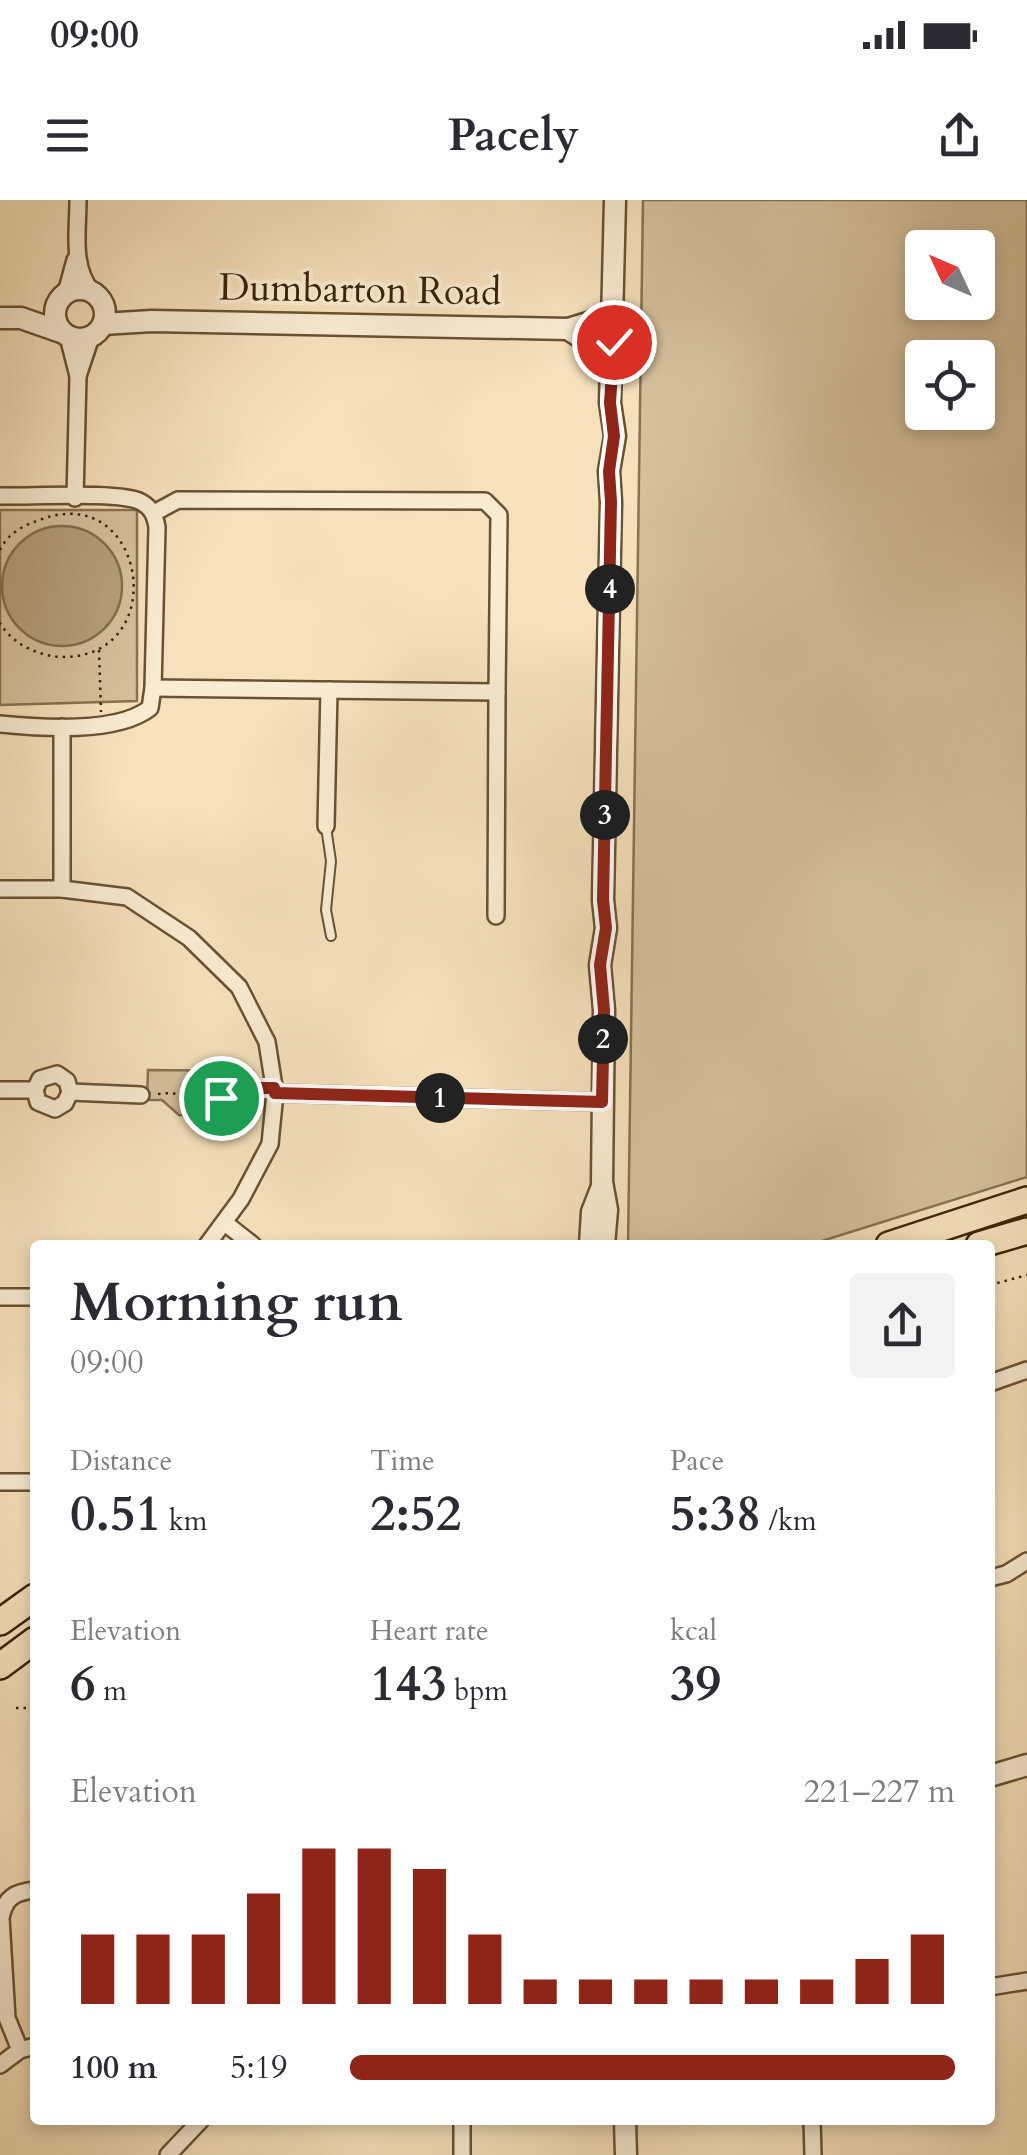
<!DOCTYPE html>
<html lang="en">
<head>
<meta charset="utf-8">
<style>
  body { margin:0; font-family:Cardo,serif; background:#f2f2f3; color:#2b2b33; height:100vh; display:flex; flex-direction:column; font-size:38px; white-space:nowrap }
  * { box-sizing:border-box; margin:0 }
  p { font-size:32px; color:#7c7c81 }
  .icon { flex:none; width:55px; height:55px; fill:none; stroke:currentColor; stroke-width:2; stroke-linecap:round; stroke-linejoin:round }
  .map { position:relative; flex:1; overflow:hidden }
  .panel { position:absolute; left:30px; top:1040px; width:965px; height:885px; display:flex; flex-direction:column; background:#fff; border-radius:10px; box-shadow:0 5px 15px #0003 }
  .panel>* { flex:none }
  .needle { width:65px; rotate:314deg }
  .buttons { position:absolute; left:905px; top:30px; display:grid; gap:20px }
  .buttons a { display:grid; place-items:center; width:90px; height:90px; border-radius:10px; background:#fff; box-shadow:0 5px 15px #0003; font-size:50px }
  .pin { position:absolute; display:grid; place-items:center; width:85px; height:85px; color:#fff; margin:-42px; border:5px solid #fff; border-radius:50%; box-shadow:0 2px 10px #0007 }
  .km { position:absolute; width:50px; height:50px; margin:-25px; border-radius:50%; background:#222; color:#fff; font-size:28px; line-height:50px; text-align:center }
  .round { display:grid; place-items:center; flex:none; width:105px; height:105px; border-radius:10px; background:#f2f2f3 }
  .overview { display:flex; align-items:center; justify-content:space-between; height:170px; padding:0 40px }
  h1 { font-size:55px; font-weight:800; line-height:75px }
  .stats { display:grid; grid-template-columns:repeat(3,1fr); gap:15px; height:170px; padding:10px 40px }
  .stats div { display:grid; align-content:center }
  .stats b { font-size:50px; font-weight:800 }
  .stats small { font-size:28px; font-weight:400 }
  .stats p { font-size:28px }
  .chart { height:280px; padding:20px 40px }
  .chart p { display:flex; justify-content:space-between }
  .chart svg { width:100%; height:180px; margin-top:10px; stroke:#8f2418; stroke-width:6 }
  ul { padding:0 40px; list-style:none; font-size:32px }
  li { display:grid; grid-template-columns:160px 120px 1fr; align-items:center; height:75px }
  li i { height:25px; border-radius:12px; background:#8f2418 }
  .status { display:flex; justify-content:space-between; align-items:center; height:70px; padding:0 50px; background:#fff; direction:ltr }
  .status svg { height:28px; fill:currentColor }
  header { display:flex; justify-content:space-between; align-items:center; height:130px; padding:0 40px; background:#fff; font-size:45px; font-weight:800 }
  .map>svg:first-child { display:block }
</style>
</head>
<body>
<div class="status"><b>09:00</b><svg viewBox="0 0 49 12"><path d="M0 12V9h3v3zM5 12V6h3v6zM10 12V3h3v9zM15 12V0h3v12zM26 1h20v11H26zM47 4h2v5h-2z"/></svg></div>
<header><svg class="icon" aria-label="menu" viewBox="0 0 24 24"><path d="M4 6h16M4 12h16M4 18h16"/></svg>Pacely<svg class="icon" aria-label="share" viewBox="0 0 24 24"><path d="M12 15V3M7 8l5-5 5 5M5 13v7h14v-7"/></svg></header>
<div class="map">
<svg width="1027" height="1955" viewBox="0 0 1027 1955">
  <rect width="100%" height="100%" fill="#f6e1bc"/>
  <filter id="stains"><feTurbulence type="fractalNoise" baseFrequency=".002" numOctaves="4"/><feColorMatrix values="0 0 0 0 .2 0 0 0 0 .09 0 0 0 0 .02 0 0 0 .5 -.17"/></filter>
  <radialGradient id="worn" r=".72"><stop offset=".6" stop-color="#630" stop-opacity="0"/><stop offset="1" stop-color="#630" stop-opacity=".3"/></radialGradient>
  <g fill="#d6c19d" stroke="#887250" stroke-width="2.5" fill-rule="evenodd">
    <path d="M643 0H1027V977L809 1045H628ZM922 48H978V102H922ZM922 158H978V212H922Z"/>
    <polygon points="0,310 137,310 137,501 0,505"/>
    <polygon points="148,870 253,871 250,918 179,915 162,900 147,900"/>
  </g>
  <circle fill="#b6a07d" stroke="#846e4d" stroke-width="2.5" cx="62" cy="386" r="60"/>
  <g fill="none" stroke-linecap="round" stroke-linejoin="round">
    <defs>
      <polyline id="service" points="326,627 331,661 326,710 331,736"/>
      <g id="minor">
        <path d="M78 0C78 32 71 66 92 92"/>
        <polyline points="66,93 75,60"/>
        <polyline points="68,137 78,176 75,298"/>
        <polyline points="78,176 91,137"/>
        <path d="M0 296C28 297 121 291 141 302 152 308 155 316 157 327L153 488 150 508C117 534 40 528 0 524"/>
        <polyline points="153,488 497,492 499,315 485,301 178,300 154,313"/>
        <polyline points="62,527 62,689"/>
        <polyline points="326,626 329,490"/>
        <polyline points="0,689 62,689 127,697 189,738 239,787 267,842 275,893 270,944 241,999 207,1045"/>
        <polyline points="496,716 497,492"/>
        <polyline points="0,890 35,890"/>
        <polyline points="35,890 38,902 55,909 65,903 70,892"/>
        <polyline points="35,890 40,879 57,874 67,881 70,892"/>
        <polyline points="70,892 141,895"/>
        <polyline points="275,893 602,902"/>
        <polyline points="225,1023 253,1045"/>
        <polyline points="0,1097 35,1097"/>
        <polyline points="990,1183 1027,1170"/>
        <polyline points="0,1282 35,1282"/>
        <polyline points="990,1378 1006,1374 1027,1361"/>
        <polyline points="990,1787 1027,1781"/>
        <path d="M20 1850 7 1818 1 1718C5 1697 15 1692 35 1690"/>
        <polyline points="0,1865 20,1850 35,1846"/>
        <polyline points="462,1920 462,1955"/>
        <polyline points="812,1920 813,1955"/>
        <polyline points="168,1955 201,1920"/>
      </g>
      <g id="tertiary">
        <circle cx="80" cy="114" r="25"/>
        <polyline points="0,118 21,118 61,132"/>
        <polyline points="103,124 152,121 568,129 591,122 613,120"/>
        <polyline points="568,129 588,142 614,142"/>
        <polyline points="590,1045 592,1012 601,989"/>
        <polyline points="604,1045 607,1010 602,982 604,810 600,765 606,728 603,700 611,302 609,271 615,236 610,203 615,0"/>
        <polyline points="990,1576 1027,1565"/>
        <polyline points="625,1920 626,1955"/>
      </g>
      <g id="primary">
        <polyline points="889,1045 1027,1000"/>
        <polyline points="979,1045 1027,1031"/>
        <polyline points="0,1422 35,1397"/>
        <polyline points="0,1466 35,1440"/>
      </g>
    </defs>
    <use href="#service" stroke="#695232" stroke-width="12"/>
    <use href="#minor" stroke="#695232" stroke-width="20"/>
    <use href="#tertiary" stroke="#695232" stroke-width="25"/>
    <use href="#primary" stroke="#3a2304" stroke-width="30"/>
    <g stroke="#3a2304" stroke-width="2.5" stroke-dasharray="2.5 5" stroke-linecap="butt">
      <path d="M0 350C8 333 24 325 42 319 146 282 172 455 65 457 40 457 13 445 0 423"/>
      <polyline points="99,450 101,512"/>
      <path d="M158 894C176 891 191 898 208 898 225 898 241 892 258 888"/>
      <polyline points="990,1085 1027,1075"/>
      <polyline points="32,1482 35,1480"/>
      <polyline points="16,1508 32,1508 35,1651"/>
    </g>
    <use href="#service" stroke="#f9ecd3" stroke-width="8"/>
    <use href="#minor" stroke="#f9ecd3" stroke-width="15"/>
    <use href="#tertiary" stroke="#f9ecd3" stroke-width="20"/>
    <use href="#primary" stroke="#f6e1bc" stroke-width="25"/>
  </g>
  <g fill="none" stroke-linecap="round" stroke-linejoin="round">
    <defs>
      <polyline id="route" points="221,898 255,888 274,888 275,893 602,902 604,810 600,765 606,728 603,700 611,302 609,271 614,236 610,203 614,142"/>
    </defs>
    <use href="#route" stroke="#fff" stroke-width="20"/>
    <use href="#route" stroke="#8f2418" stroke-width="12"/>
  </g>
  <g text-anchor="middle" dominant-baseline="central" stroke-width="8" stroke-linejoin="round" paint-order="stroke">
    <g font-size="38" fill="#3a2304" stroke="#f9ecd3">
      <text transform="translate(360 90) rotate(1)">Dumbarton Road</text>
    </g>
  </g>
  <rect width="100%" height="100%" filter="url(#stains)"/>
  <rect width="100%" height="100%" fill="url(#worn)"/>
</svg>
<div class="buttons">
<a><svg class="needle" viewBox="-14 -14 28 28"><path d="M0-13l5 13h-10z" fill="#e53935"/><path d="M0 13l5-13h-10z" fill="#7c7c81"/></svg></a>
<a><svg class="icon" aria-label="locate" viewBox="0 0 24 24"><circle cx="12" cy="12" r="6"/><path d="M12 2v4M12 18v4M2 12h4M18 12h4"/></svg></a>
</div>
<div class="pin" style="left:221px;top:898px;background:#1e9e55"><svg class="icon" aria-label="arrive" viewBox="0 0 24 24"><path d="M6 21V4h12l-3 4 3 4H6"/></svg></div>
<div class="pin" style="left:614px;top:142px;background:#d93025"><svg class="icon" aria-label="check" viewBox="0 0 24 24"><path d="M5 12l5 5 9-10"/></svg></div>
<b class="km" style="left:440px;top:898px">1</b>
<b class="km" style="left:603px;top:839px">2</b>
<b class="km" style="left:605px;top:615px">3</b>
<b class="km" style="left:610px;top:389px">4</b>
<section class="panel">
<div class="overview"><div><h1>Morning run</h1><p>09:00</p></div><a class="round"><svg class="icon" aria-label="share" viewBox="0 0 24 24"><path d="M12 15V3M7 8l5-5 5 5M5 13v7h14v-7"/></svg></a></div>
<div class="stats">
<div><p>Distance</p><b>0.51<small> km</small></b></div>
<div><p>Time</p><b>2:52</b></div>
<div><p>Pace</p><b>5:38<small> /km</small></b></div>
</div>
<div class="stats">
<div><p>Elevation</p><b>6<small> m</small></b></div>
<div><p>Heart rate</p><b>143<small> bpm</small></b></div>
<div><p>kcal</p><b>39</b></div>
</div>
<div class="chart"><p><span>Elevation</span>221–227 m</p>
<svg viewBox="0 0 160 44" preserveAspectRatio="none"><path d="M5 44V27M15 44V27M25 44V27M35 44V17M45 44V6M55 44V6M65 44V11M75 44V27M85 44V38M95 44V38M105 44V38M115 44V38M125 44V38M135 44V38M145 44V33M155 44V27"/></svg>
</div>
<ul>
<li><b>100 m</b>5:19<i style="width:100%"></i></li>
</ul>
</section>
</div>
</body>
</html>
